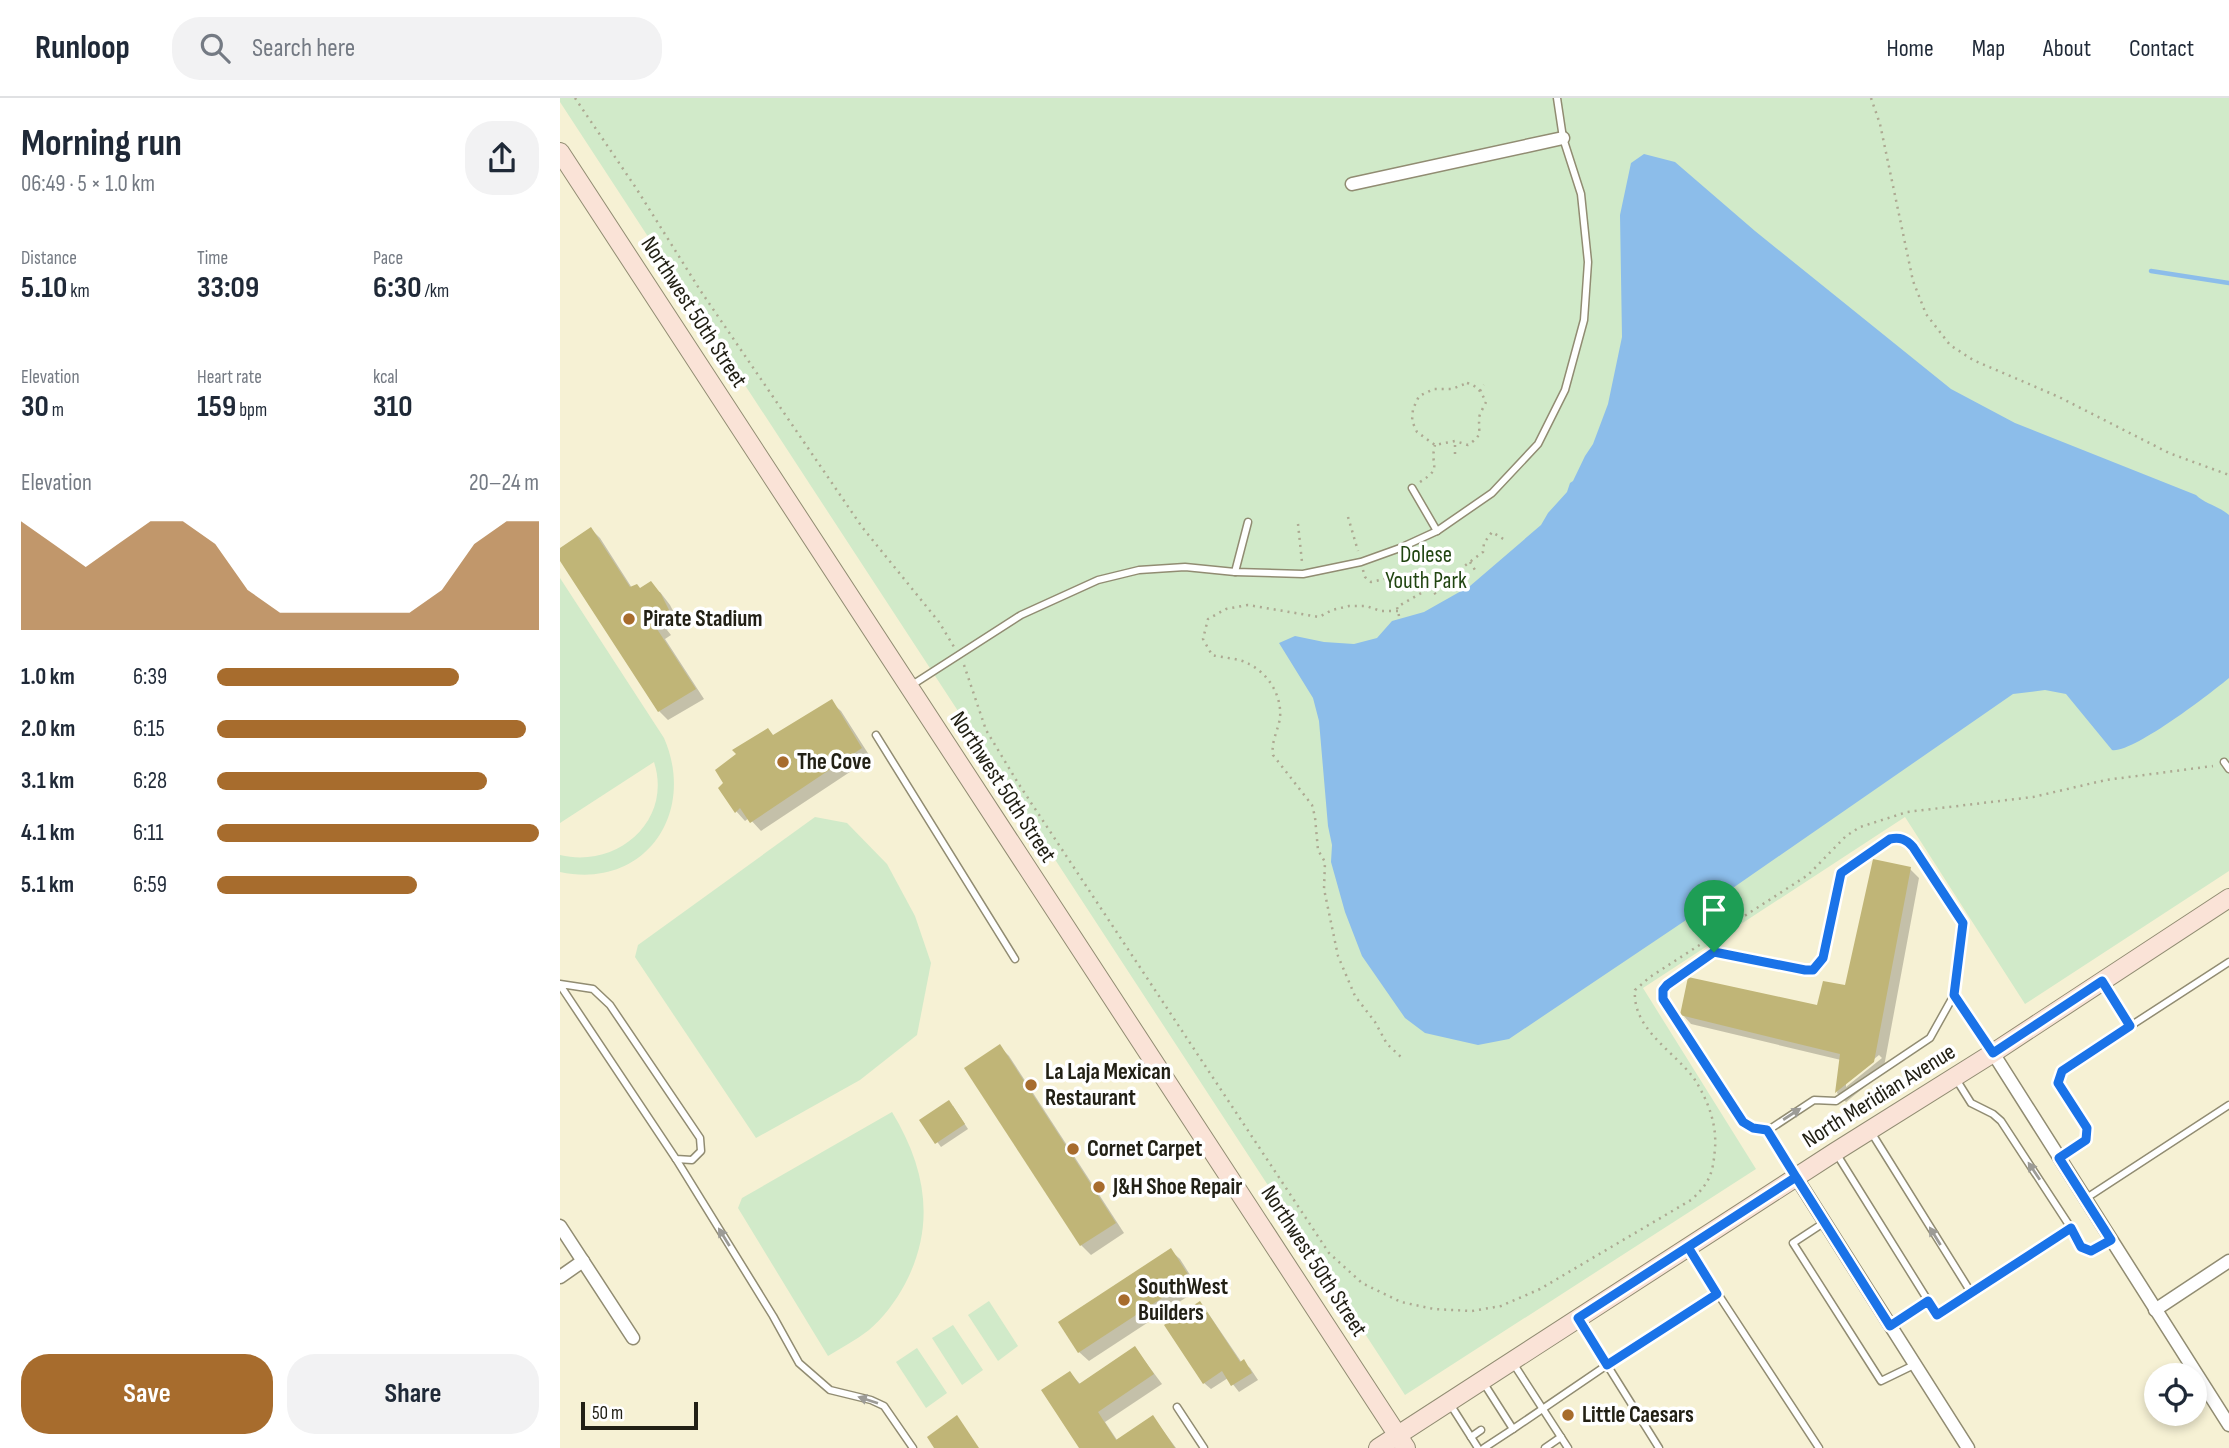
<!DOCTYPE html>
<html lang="en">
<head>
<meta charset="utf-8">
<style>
  body { margin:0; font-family:"Sofia Sans Condensed",sans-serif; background:#f2f2f3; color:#1f2937; height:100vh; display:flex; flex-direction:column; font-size:26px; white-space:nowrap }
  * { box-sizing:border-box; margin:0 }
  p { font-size:23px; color:#747a83 }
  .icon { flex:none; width:38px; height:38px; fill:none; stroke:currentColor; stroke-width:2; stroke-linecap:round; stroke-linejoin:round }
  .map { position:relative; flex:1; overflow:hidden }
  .side { display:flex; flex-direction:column; background:#fff; width:560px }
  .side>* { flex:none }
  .tools { position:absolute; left:1584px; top:1265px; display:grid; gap:14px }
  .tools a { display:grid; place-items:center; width:63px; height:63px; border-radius:50%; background:#fff; box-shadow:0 4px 10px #0003; font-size:35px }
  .scale { position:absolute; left:21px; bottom:18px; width:117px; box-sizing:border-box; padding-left:7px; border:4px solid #222015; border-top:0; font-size:19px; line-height:24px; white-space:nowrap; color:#222015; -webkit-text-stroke:5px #fff; paint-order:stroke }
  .pin { position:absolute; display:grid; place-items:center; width:60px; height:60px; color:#fff; margin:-72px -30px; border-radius:50% 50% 50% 0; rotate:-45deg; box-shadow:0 0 7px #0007 }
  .pin .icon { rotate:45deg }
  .round { display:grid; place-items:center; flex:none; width:74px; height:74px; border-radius:28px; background:#f2f2f3 }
  .summary { display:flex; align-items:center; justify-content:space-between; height:119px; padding:0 21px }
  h1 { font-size:38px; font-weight:700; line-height:52px }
  .stats { display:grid; grid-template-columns:repeat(3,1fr); gap:10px; height:119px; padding:7px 21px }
  .stats div { display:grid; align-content:center }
  .stats b { font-size:30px; font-weight:700 }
  .stats small { font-size:19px; font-weight:400 }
  .stats p { font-size:19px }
  .chart { height:196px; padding:14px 21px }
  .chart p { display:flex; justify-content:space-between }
  .chart svg { width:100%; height:126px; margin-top:7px; fill:#a76c2d; opacity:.7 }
  .action { display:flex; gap:14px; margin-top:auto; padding:14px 21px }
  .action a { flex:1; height:80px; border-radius:28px; background:#a76c2d; color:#fff; font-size:28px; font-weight:700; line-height:80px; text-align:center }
  .action a+a { background:#f2f2f3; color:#1f2937 }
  ul { padding:0 21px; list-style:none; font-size:23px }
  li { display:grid; grid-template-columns:112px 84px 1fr; align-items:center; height:52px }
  li i { height:18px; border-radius:9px; background:#a76c2d }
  header { display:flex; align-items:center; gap:42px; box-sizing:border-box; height:98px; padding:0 35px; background:#fff; border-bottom:2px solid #e0e1e3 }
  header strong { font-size:33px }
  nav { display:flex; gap:38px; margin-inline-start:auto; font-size:24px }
  .search { width:490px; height:63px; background:#f2f2f3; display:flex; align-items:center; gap:18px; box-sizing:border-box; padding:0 24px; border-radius:28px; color:#747a83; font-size:26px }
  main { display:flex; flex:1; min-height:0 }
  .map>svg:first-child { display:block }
</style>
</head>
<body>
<header>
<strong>Runloop</strong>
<div class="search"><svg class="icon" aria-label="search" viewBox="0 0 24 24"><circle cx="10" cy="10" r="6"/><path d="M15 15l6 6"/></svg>Search here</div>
<nav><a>Home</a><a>Map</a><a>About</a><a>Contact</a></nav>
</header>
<main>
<section class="side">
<div class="summary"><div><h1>Morning run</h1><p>06:49 · 5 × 1.0 km</p></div><a class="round"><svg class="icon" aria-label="share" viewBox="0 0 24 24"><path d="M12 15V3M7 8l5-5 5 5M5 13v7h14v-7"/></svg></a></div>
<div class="stats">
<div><p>Distance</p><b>5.10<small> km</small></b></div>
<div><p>Time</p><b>33:09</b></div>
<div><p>Pace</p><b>6:30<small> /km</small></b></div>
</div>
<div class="stats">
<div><p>Elevation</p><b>30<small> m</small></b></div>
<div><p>Heart rate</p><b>159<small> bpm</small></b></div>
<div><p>kcal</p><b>310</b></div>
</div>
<div class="chart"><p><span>Elevation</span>20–24 m</p>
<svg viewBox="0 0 160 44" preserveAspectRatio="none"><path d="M0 44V6L10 14L20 22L30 14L40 6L50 6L60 14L70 30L80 38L90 38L100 38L110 38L120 38L130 30L140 14L150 6L160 6V44z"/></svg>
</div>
<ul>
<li><b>1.0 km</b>6:39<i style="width:75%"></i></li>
<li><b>2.0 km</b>6:15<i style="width:96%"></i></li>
<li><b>3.1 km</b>6:28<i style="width:84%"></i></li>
<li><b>4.1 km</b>6:11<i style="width:100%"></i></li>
<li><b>5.1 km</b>6:59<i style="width:62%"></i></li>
</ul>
<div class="action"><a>Save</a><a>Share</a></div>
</section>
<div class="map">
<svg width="1669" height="1350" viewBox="0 0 1669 1350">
  <rect width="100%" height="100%" fill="#f6f1d4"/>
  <g fill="#d1eac9">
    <polygon points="0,0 1669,0 1669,773 1465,906 1345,719 1083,890 1196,1071 845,1297 0,4"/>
    <path d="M0 480 104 640C137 716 84 792 0 774V757C57 771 113 723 94 664L0 725Z"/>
    <polygon points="255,719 287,725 327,766 355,818 371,865 357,937 300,982 196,1040 75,859 78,847"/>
    <path d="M332 1014C366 1070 376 1127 345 1186 336 1203 323 1220 309 1232 296 1242 281 1250 268 1258L178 1110 182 1100Z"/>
    <polygon points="429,1203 458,1248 438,1263 408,1217"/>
    <polygon points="393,1227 423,1272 402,1287 372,1240"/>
    <polygon points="357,1250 387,1295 366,1310 336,1264"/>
  </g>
  <path fill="#8cbdea" d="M1084 56 1115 64 1195 133 1391 291 1455 325 1636 397C1645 406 1659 408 1669 417V580C1651 595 1572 656 1552 652L1506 596 1485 592 1453 596 1144 810 949 941 918 947 865 935 845 920 802 858 785 814 771 764 772 747 768 728 759 623 753 600 719 545 735 538 764 544 794 546 817 540 832 523 864 514 910 488 981 427 988 415 1007 394 1010 385 1013 383 1025 358 1033 346 1048 306 1062 239 1060 117 1071 65Z"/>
  <g fill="#0003" fill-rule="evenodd">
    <polygon points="31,431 40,440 72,490 100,494 110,507 119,524 107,532 111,537 105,541 144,601 108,622 99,613 0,460 0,452"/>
    <polygon points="271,604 281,613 311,660 201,733 189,720 185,723 176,713 214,639"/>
    <path d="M1350 771 1359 780 1323 974 1286 1004 1277 995 1281 962 1131 926 1122 916 1258 909 1287 889ZM1319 957 1322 960 1286 989V984Z"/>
    <polygon points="439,948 449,958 564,1135 531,1157 521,1147 407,971"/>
    <polygon points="393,1008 408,1031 381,1049 361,1022"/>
    <polygon points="610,1152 620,1161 639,1191 529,1263 519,1254"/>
    <polygon points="646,1212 682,1265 683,1264 690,1270 698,1282 679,1294 668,1280 651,1291 644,1285"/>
    <polygon points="575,1250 602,1286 545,1324 557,1342 593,1319 616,1350 521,1350 510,1275 521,1287"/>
  </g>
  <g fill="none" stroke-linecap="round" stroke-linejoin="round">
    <polyline stroke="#8cbdea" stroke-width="4.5" points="1591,173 1669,185"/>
  </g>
  <g fill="#c0b577">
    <polygon points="31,429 70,489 77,486 80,490 91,483 101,496 110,514 99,522 103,526 97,531 136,591 98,614 0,463 0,450"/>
    <polygon points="272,601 302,650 190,725 180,710 175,715 158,690 163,685 155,672 176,656 172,652 208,630 213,637"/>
    <polygon points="1313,761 1351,769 1314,964 1275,995 1280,956 1120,917 1128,879 1257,907 1263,883 1285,887"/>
    <polygon points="440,946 556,1125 520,1148 404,970"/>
    <polygon points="389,1002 405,1026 375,1046 359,1022"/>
    <polygon points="611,1150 631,1181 518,1255 498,1224"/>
    <polygon points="640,1203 680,1264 684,1261 692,1275 671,1288 662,1273 643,1286 604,1227"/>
    <polygon points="575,1248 594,1276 538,1314 556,1342 593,1317 615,1350 519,1350 481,1292 510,1273 519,1286"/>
    <polygon points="397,1317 419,1350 374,1350 367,1339"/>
  </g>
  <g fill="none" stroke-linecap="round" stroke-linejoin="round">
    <defs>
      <g id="lane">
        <polyline points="852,390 877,433"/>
        <polyline points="675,474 688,424"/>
        <polyline points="352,587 461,517 538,482 579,472 625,469 675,474 743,476 801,464 840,450 877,433 932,395 978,346 1005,292 1024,222 1028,164 1021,96 1003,40 997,0"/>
        <polyline points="316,637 455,861"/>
        <polyline points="1664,664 1669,671"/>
        <polyline points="1543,885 1571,928"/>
        <polyline points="0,886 33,891 50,907 140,1040 141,1053 132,1062 116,1061 0,887"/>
        <path d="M1394 897 1370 940 1276 1003 1254 1002 1207 1033 1193 1030 1183 1024 1109 912C1104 903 1101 897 1106 887L1154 854 1253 872 1263 860 1281 775 1330 741H1343L1353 749 1403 825 1394 897 1431 952"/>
        <polyline points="1396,981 1411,1005 1433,1016 1441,1023 1511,1130 1521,1149 1531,1153 1551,1142"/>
        <polyline points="1207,1033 1236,1078"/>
        <polyline points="1311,1034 1412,1196"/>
        <polyline points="1276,1055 1377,1217 1511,1130"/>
        <polyline points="1499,1060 1526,1042 1527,1030 1498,985 1501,973 1669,864"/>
        <polyline points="116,1061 213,1218 239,1265 270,1292 311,1302 324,1308 353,1350"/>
        <polyline points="1525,1101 1669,1007"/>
        <polyline points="1265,1124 1233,1145 1321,1283 1354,1267"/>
        <polyline points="1129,1151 1158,1196"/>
        <polyline points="1019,1222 1099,1350"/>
        <polyline points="1330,1228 1368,1203"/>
        <polyline points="953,1265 1008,1350"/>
        <polyline points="923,1284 953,1331 1047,1267 1158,1196 1259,1350"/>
        <polyline points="890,1306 918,1350"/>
        <polyline points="617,1309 644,1350"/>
        <polyline points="911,1339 921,1332"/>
        <polyline points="924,1350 953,1331"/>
        <polyline points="985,1350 1001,1339"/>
      </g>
      <g id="street">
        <polyline points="792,86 1003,40"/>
        <polyline points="1433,955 1669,1327"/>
        <polyline points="1236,1079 1408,1350"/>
        <polyline points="0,1128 73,1240"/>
        <polyline points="0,1179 23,1163"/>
        <polyline points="1595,1212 1669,1163"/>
      </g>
      <g id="secondary">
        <polyline points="0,54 846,1350"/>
        <polyline points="818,1350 1275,1054 1433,955 1669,800"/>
      </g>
    </defs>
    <use href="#lane" stroke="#918c72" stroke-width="9"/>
    <use href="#street" stroke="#918c72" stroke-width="15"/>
    <use href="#secondary" stroke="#918c72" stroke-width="20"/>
    <g stroke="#ada992" stroke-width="2.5" stroke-dasharray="2 5" stroke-linecap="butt">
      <polyline points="15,0 76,90 140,192 302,429 379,524 394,549"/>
      <polyline points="1311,0 1320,26 1353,183 1366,216 1390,247 1413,262 1499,299 1609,355 1669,377"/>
      <path d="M907 285C918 288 921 294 926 304 924 309 919 316 919 321 919 337 922 337 908 347L895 343 875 347 857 334 852 323 853 311 859 298 874 291H892Z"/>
      <polyline points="920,293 924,287"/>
      <polyline points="895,356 895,343"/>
      <path d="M860 384C884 369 869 369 875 347"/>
      <polyline points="788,419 798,453"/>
      <polyline points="738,426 742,464"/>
      <polyline points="910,464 915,472"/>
      <polyline points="803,472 805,479 811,484 859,473 876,497"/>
      <path d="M838 513H821L806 508H789L772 512 759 519 688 507 666 511 648 521 643 541 652 557C663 560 679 560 689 566 709 576 722 598 720 620 718 633 711 643 713 657L752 707 755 719 758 752 765 764 764 791 778 858 795 898 815 924 827 946 841 959"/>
      <polyline points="839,518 837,509 882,483 886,476 895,475 923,454 924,445 932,434 945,442"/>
      <path d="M404 567 426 632 458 685 769 1155 802 1185 841 1204 874 1211 912 1213 941 1208 980 1191 1131 1102C1150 1085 1153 1075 1155 1050 1157 1025 1147 1000 1133 979 1112 952 1072 930 1075 892L1090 879 1248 777 1286 738 1300 729 1347 714 1473 699 1546 682 1653 668"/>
    </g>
    <use href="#lane" stroke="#fff" stroke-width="6"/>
    <use href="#street" stroke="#fff" stroke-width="12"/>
    <use href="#secondary" stroke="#fae3d7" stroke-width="18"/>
  </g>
  <defs><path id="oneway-solid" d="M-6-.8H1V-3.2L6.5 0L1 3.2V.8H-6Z" transform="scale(1.75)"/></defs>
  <g fill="#9c9b96">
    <use href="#oneway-solid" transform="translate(1232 1016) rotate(-33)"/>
    <use href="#oneway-solid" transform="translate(1474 1073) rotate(-124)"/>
    <use href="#oneway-solid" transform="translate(1375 1138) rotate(-122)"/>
    <use href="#oneway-solid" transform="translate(164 1139) rotate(-122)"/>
    <use href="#oneway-solid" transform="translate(308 1302) rotate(-162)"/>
  </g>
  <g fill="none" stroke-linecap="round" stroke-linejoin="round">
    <defs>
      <path id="route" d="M1154 854 1107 887 1103 892V901L1183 1024 1193 1030 1207 1032 1236 1079 1128 1149 1157 1196 1047 1267 1018 1220C1090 1173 1163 1126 1236 1079L1330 1228 1368 1203 1377 1217 1511 1130 1521 1149 1531 1153 1551 1142 1499 1060 1526 1042 1527 1030 1498 985 1502 973 1570 928 1542 883 1433 955 1394 897 1403 825 1353 749C1346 741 1340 739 1330 741L1281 775 1263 860 1253 872H1245L1154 854"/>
    </defs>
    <use href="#route" stroke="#fff" stroke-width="14"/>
    <use href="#route" stroke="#1a73e8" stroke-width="9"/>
  </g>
  <g fill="#a76c2d" stroke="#fff" stroke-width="2.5">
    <circle cx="69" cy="521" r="7"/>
    <circle cx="223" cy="664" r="7"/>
    <circle cx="471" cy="987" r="7"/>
    <circle cx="513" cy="1051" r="7"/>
    <circle cx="539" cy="1089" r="7"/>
    <circle cx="564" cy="1202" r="7"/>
    <circle cx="1008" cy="1317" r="7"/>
  </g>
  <g text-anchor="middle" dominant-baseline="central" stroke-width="7" stroke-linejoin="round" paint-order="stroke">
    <g font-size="23" fill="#222015" stroke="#fff">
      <text transform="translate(134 214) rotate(57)">Northwest 50th Street</text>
      <text transform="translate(443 689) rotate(57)">Northwest 50th Street</text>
      <text transform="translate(1319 998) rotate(-32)">North Meridian Avenue</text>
      <text transform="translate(754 1163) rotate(57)">Northwest 50th Street</text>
    </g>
    <g font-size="23" fill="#214511" stroke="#fff">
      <text x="866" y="457">Dolese<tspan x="866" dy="26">Youth Park</tspan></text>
    </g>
    <g font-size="23" font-weight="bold" fill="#222015" stroke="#fff" text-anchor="start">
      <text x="83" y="521">Pirate Stadium</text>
      <text x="237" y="664">The Cove</text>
      <text x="485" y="974">La Laja Mexican<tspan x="485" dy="26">Restaurant</tspan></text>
      <text x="527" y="1051">Cornet Carpet</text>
      <text x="553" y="1089">J&amp;H Shoe Repair</text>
      <text x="578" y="1189">SouthWest<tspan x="578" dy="26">Builders</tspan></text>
      <text x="1022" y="1317">Little Caesars</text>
    </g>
  </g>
</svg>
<div class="tools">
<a><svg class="icon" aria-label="locate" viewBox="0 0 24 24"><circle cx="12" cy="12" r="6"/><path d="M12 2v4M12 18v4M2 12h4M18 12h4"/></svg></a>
</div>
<div class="scale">50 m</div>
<div class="pin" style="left:1154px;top:854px;background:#1e9e55"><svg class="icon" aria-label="arrive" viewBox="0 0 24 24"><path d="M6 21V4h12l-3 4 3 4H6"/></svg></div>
</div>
</main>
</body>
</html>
